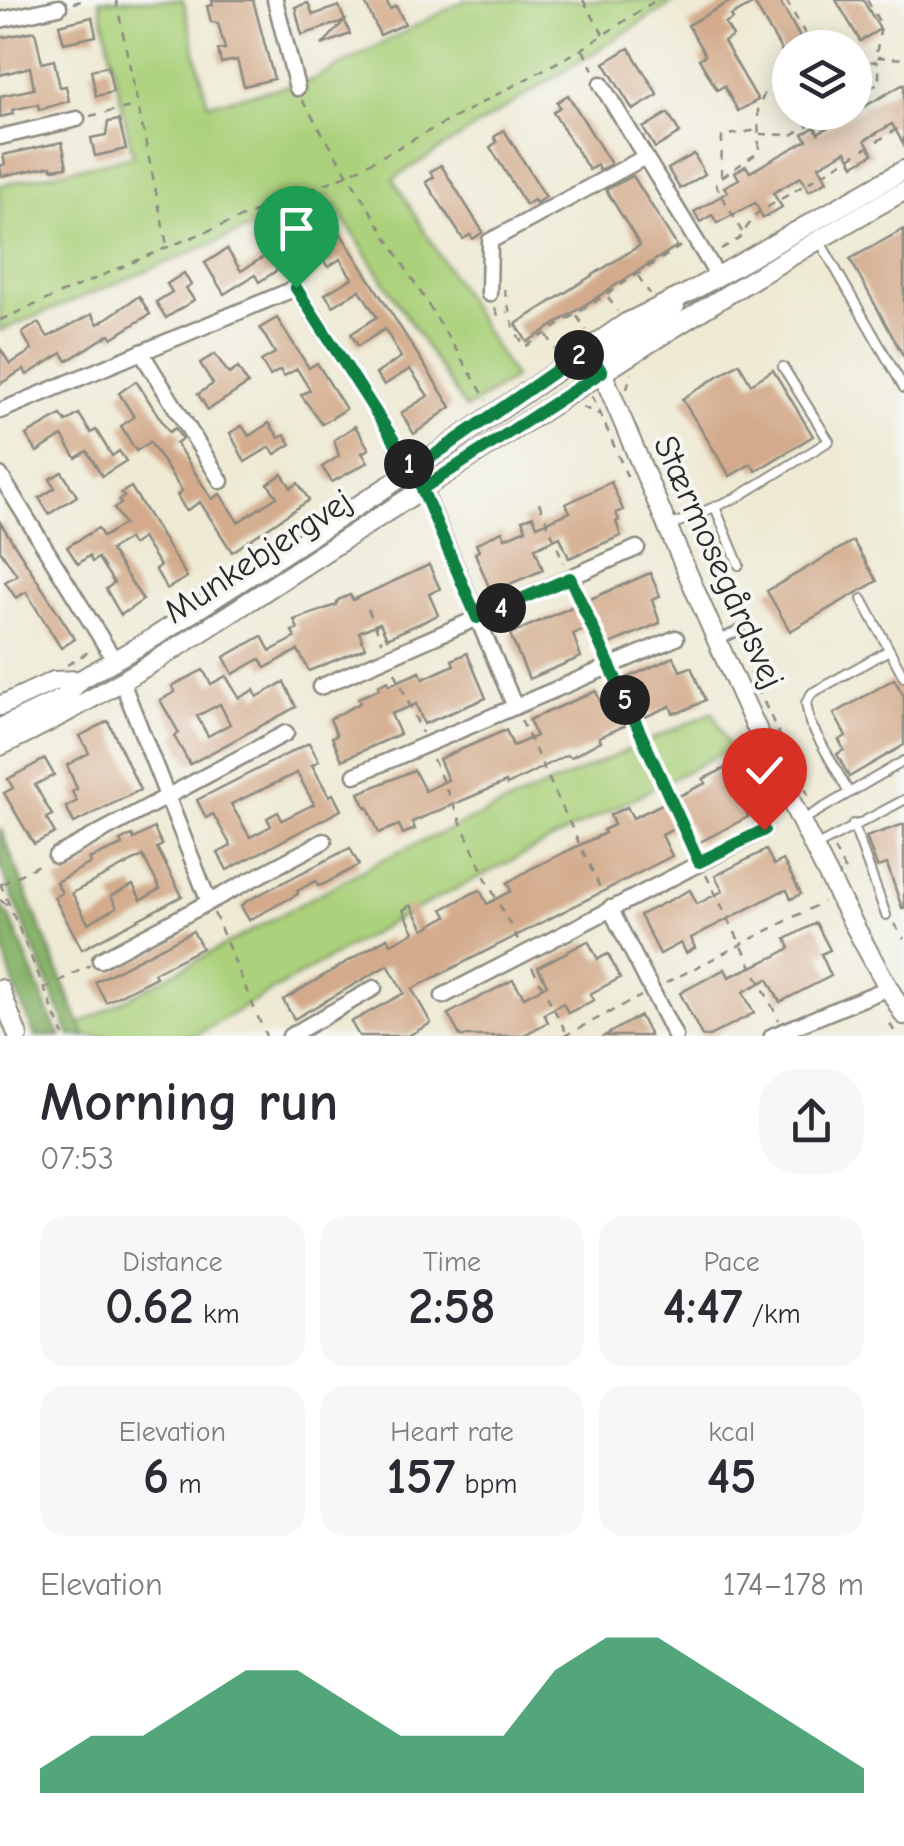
<!DOCTYPE html>
<html lang="en">
<head>
<meta charset="utf-8">
<style>
  body { margin:0; font-family:"Comic Neue",sans-serif; background:#f7f7f7; color:#2b2b33; height:100vh; display:flex; flex-direction:column; font-size:38px; white-space:nowrap }
  * { box-sizing:border-box; margin:0 }
  p { font-size:32px; color:#7c7c81 }
  .icon { flex:none; width:55px; height:55px; fill:none; stroke:currentColor; stroke-width:2; stroke-linecap:round; stroke-linejoin:round }
  .map { position:relative; height:1036px; overflow:hidden }
  .panel { display:flex; flex-direction:column; background:#fff; flex:1 }
  .panel>* { flex:none }
  .fabs { position:absolute; left:772px; top:30px; display:grid; gap:20px }
  .fabs a { display:grid; place-items:center; width:100px; height:100px; border-radius:50%; background:#fff; box-shadow:0 5px 25px #0003; font-size:50px }
  .pin { position:absolute; display:grid; place-items:center; width:85px; height:85px; color:#fff; margin:-102px -42px; border-radius:50% 50% 50% 0; rotate:-45deg; box-shadow:0 0 10px #0007 }
  .pin .icon { rotate:45deg }
  .km { position:absolute; width:50px; height:50px; margin:-25px; border-radius:50%; background:#222; color:#fff; font-size:28px; line-height:50px; text-align:center }
  .round { display:grid; place-items:center; flex:none; width:105px; height:105px; border-radius:40px; background:#f7f7f7 }
  .headline { display:flex; align-items:center; justify-content:space-between; height:170px; padding:0 40px }
  h1 { font-size:55px; font-weight:700; line-height:75px }
  .stats { display:grid; grid-template-columns:repeat(3,1fr); gap:15px; height:170px; padding:10px 40px }
  .stats div { display:grid; align-content:center; border-radius:25px; background:#f7f7f7; text-align:center }
  .stats b { font-size:50px; font-weight:700 }
  .stats small { font-size:28px; font-weight:400 }
  .stats p { font-size:28px }
  .chart { height:280px; padding:20px 40px }
  .chart p { display:flex; justify-content:space-between }
  .chart svg { width:100%; height:180px; margin-top:10px; fill:#0b8043; opacity:.7 }
  .map>svg:first-child { display:block }
</style>
</head>
<body>
<div class="map">
<svg width="904" height="1036" viewBox="0 0 904 1036">
  <rect width="100%" height="100%" fill="#f6f6f2"/>
  <filter id="ink" filterUnits="userSpaceOnUse"><feTurbulence type="fractalNoise" baseFrequency=".01" numOctaves="2"/><feDisplacementMap in="SourceGraphic" scale="20" xChannelSelector="R" yChannelSelector="G"/><feConvolveMatrix kernelMatrix="1 2 1 2 8 2 1 2 1" color-interpolation-filters="sRGB"/></filter>
  <filter id="wash" filterUnits="userSpaceOnUse"><feTurbulence type="fractalNoise" baseFrequency=".0048" numOctaves="4" result="noise"/><feDisplacementMap in="SourceGraphic" scale="40" xChannelSelector="R" yChannelSelector="G"/><feGaussianBlur stdDeviation="2.25" result="paint"/><feColorMatrix in="noise" values="0 0 0 0 0 0 0 0 0 0 0 0 0 0 0 0 0 1.4 0 .05"/><feComposite in="paint" operator="in"/></filter>
  <g filter="url(#wash)">
    <rect width="100%" height="100%" fill="#eeead4"/>
    <g fill="#abd17b" stroke="#6b7e53" stroke-width="2.5">
      <polygon points="99,0 183,0 208,104 312,80 465,0 677,0 393,179 514,378 466,409 329,196 0,331 0,185 133,156"/>
      <polygon points="713,712 730,749 399,918 194,1036 85,1036 80,1024 383,859"/>
    </g>
    <g fill="#88b36b" stroke="#5a6f4b" stroke-width="2.5">
      <polygon points="0,828 80,1024 85,1036 70,1036 0,866"/>
      <path d="M0 904 11 919 53 1023 62 1036H35C14 987 0 959 0 904Z"/>
    </g>
    <g id="blocks">
      <g fill="#d3aa8b" fill-rule="evenodd">
        <polygon points="212,0 253,0 274,79 244,86 237,60 221,63 218,50 225,49 218,23 211,22 207,6 213,5"/>
        <polygon points="364,0 386,0 390,9 396,6 405,24 380,35"/>
        <polygon points="733,0 779,0 806,48 790,48 790,65 754,3 731,16 733,19 725,24 733,36 724,42 758,100 738,111 724,86 717,90 699,59 705,55 688,25"/>
        <polygon points="836,0 863,0 880,29 860,41"/>
        <polygon points="308,3 313,15 339,6 350,34 322,45 344,21 302,35 295,7"/>
        <polygon points="92,17 96,36 64,43 59,25"/>
        <polygon points="35,31 42,63 54,60 60,87 66,86 69,101 39,110 38,104 12,110 13,114 0,117 0,96 34,89 30,67 0,75 0,38"/>
        <polygon points="629,48 658,95 633,110 604,63"/>
        <polygon points="108,66 113,92 96,96 91,70"/>
        <polygon points="904,84 904,145 892,124 865,140 873,154 854,165 846,151 819,166 827,181 809,191 801,177 773,193 782,207 763,218 755,203 717,223 712,215 700,222 694,212 728,192 724,187 739,179 735,172 746,166 750,172 807,140 803,134 815,127 818,133"/>
        <polygon points="568,95 611,164 599,170 597,165 589,170 553,112 560,107 557,102"/>
        <polygon points="668,113 680,133 655,148 643,128"/>
        <polygon points="119,120 126,149 95,156 91,138 106,135 108,122"/>
        <polygon points="504,130 546,197 536,203 534,200 526,205 490,147 497,142 494,137"/>
        <polygon points="62,142 67,167 52,169 51,166 2,176 0,166 5,164 3,155"/>
        <polygon points="694,154 705,174 680,189 668,169"/>
        <polygon points="441,165 483,232 473,239 470,235 463,239 426,182 434,177 430,172"/>
        <polygon points="633,176 677,246 527,342 516,324 640,245 606,190"/>
        <polygon points="334,223 451,407 414,434 401,413 428,396 410,369 384,385 376,374 401,357 385,329 358,346 351,334 377,317 360,290 333,306 325,294 352,278 340,259 328,267 321,257 304,268 294,253"/>
        <polygon points="904,229 904,357 850,259"/>
        <polygon points="277,236 293,260 259,282 255,275 224,294 205,263 227,249 241,271 265,256 259,247"/>
        <polygon points="184,273 191,285 186,288 194,300 166,318 156,302 172,292 167,284"/>
        <polygon points="139,296 150,314 112,338 110,334 67,361 62,353 27,375 24,369 0,384 0,348 10,364 32,350 22,333 38,323 48,337 92,314 98,324"/>
        <polygon points="277,318 309,368 317,363 346,409 322,424 301,395 310,390 297,369 284,376 280,370 270,376 261,361 275,353 260,328"/>
        <polygon points="215,354 229,374 238,368 248,384 208,410 198,394 213,384 200,363"/>
        <polygon points="739,363 751,384 773,370 813,436 756,471 751,464 730,476 682,399"/>
        <polygon points="136,381 169,432 175,428 182,439 176,443 212,499 220,494 238,522 277,497 268,484 282,474 291,488 298,483 309,500 232,552 200,502 186,511 177,495 182,491 150,442 136,451 121,426 134,417 119,393"/>
        <polygon points="79,414 91,433 96,430 112,456 119,451 126,461 102,476 87,451 76,458 62,436 37,452 26,435 61,415 66,422"/>
        <polygon points="269,423 279,438 285,435 291,444 275,454 270,447 245,462 230,433 242,426 249,436"/>
        <polygon points="355,426 369,449 362,453 368,462 332,482 322,467 339,456 334,440"/>
        <polygon points="62,472 77,496 49,514 39,498 55,488 50,479"/>
        <polygon points="611,482 623,510 616,513 619,520 616,522 621,536 569,558 560,537 535,548 543,570 491,592 475,553 479,551 476,544 502,531 505,538 526,529 522,520 533,516 537,526 570,512 566,504"/>
        <polygon points="131,487 187,577 167,589 155,569 160,566 142,538 132,545 128,539 110,550 143,600 121,615 106,589 114,583 98,558 92,562 89,556 78,564 67,547 98,528 103,537 124,524 114,508 121,504 119,500 124,497 121,493"/>
        <polygon points="0,522 75,639 61,648 26,592 16,598 5,582 17,575 0,550"/>
        <polygon points="853,541 877,581 790,631 767,591"/>
        <polygon points="429,565 440,589 429,594 438,615 423,622 387,638 380,623 359,632 365,648 309,671 298,650 265,668 260,659 233,674 224,657 262,636 270,651 295,638 292,631 298,629 294,620 336,605 338,600 350,595 353,600"/>
        <polygon points="650,573 660,596 652,600 660,623 607,645 598,624 573,634 581,657 529,679 510,634"/>
        <polygon points="467,653 486,698 424,724 416,704 391,714 400,734 342,760 332,737 337,735 330,719 360,703 358,698 379,689 378,686 388,681 389,685 420,672 423,679 454,665 452,660"/>
        <polygon points="674,657 680,671 691,667 705,700 696,705 680,712 673,713 670,706 599,737 601,741 571,757 567,755 507,785 506,782 412,822 415,829 403,834 399,825 379,833 368,807 366,808 359,793 414,770 425,791 448,780 439,759 506,730 513,746 536,736 529,720 596,691 601,704 628,692 622,680"/>
        <path d="M203 670 211 684 226 676 239 698 254 690 257 697 284 682 296 707 190 764 174 736 179 733 160 700 175 692 172 686ZM220 704 230 724 208 736 197 716Z"/>
        <polygon points="894,679 904,696 904,745 849,777 837,754 844,750 839,740 846,736 834,714"/>
        <polygon points="108,721 140,790 74,823 66,807 77,801 72,792 77,789 67,765 89,753 80,736"/>
        <path d="M309 743 319 761 312 765 329 796 333 794 341 810 227 870 218 853 231 846 213 814 206 818 197 800ZM297 773 314 804 282 820 278 812 267 818 271 826 250 837 231 804Z"/>
        <polygon points="45,759 54,775 35,785 52,815 46,818 55,833 34,844 4,793 13,788 8,779"/>
        <polygon points="734,764 756,808 747,814 748,817 698,843 687,822 662,835 672,856 412,989 431,1023 408,1036 359,1036 351,1022 404,993 388,965 294,1019 283,1000 387,938 391,944 414,932 403,910 411,905 424,929 447,916 443,909 473,893 480,890 487,904 511,891 507,883 532,868 605,833 603,830 614,825 610,815 627,807 633,818 706,783 703,779"/>
        <polygon points="904,824 904,908 902,908 887,864 877,867 866,837"/>
        <path d="M154 828 162 845 157 848 182 896 82 949 54 897 62 893 56 882 91 863 89 859 122 845 120 841 132 835 134 839ZM143 856 160 889 141 900 133 885 111 896 117 907 88 923 72 893Z"/>
        <polygon points="350,848 359,865 324,884 318,886 316,881 297,891 298,894 249,920 241,906 247,901"/>
        <polygon points="766,850 774,865 783,860 801,894 791,899 787,890 780,892 691,938 695,948 686,953 681,943 660,954 640,915 690,890 697,904 723,891 715,876"/>
        <polygon points="816,923 830,950 821,954 831,976 780,1002 768,979 743,992 754,1013 709,1036 702,1036 680,993 725,969 729,977 776,956 790,948 786,939"/>
        <polygon points="193,931 202,948 154,973 156,977 106,1002 95,982"/>
        <polygon points="588,941 598,959 608,954 620,978 590,994 594,1000 568,1013 563,1003 544,1014 548,1022 522,1036 460,1036 448,1014 513,980 524,997 547,985 538,967"/>
        <polygon points="640,1016 650,1036 604,1036 618,1028"/>
      </g>
    </g>
  </g>
  <g filter="url(#ink)">
    <use href="#blocks" fill-opacity="0" stroke="#8c8a80" stroke-width="2.5"/>
    <g fill="none" stroke-linecap="round" stroke-linejoin="round">
      <defs>
        <g id="service">
          <polyline points="819,240 904,388"/>
          <polyline points="715,507 739,565"/>
          <polyline points="667,527 738,497 829,441 783,367"/>
          <polyline points="862,599 904,677"/>
          <polyline points="717,641 740,630"/>
          <polyline points="849,793 904,761"/>
          <polyline points="801,821 849,793 810,723 806,703 812,693 889,650"/>
          <polyline points="853,824 886,915"/>
          <polyline points="815,847 904,800"/>
        </g>
        <g id="minor">
          <polyline points="275,0 297,88"/>
          <polyline points="0,20 59,7"/>
          <polyline points="601,84 717,275"/>
          <polyline points="0,137 77,119"/>
          <polyline points="489,294 490,241 645,157"/>
          <polyline points="141,352 221,481"/>
          <polyline points="0,411 296,288 413,470"/>
          <polyline points="0,475 115,661"/>
          <polyline points="423,489 515,707"/>
          <polyline points="122,682 209,902"/>
          <polyline points="320,687 637,548"/>
          <polyline points="355,775 676,638"/>
          <polyline points="56,856 286,733"/>
          <polyline points="610,908 675,1036"/>
          <polyline points="100,960 324,841"/>
          <polyline points="443,996 764,830"/>
          <polyline points="290,1036 374,988"/>
          <polyline points="772,1036 888,988"/>
        </g>
        <g id="tertiary">
          <path d="M587 349 602 372C694 590 785 810 904 1015"/>
          <polyline points="602,372 599,358 675,306"/>
          <polyline points="0,706 54,681 80,680 153,638 413,470 626,323 690,292 904,170"/>
          <polyline points="0,728 65,697 80,680"/>
          <path d="M0 746C117 691 223 618 331 548 521 426 707 301 904 191"/>
          <polyline points="0,989 18,1036"/>
        </g>
      </defs>
      <use href="#service" stroke="#8c8a80" stroke-width="12"/>
      <use href="#minor" stroke="#8c8a80" stroke-width="19"/>
      <use href="#tertiary" stroke="#8c8a80" stroke-width="22"/>
      <g stroke="#8c8a80" stroke-width="2.5" stroke-dasharray="8 8" stroke-linecap="butt">
        <polyline points="116,0 167,245"/>
        <polyline points="583,0 603,34"/>
        <polyline points="786,0 813,48"/>
        <polyline points="867,0 881,25 875,61"/>
        <polyline points="73,3 86,0"/>
        <polyline points="583,50 593,70"/>
        <polyline points="877,57 904,59"/>
        <polyline points="855,58 879,63 879,84 855,92"/>
        <polyline points="302,100 487,400"/>
        <polyline points="90,116 136,106"/>
        <polyline points="760,134 792,135 817,120 818,112"/>
        <polyline points="721,176 722,136 758,130"/>
        <polyline points="742,232 716,185 719,179 759,152 758,110 764,94 790,93"/>
        <polyline points="721,249 739,239 756,214 904,125"/>
        <polyline points="638,276 650,294"/>
        <polyline points="504,289 514,329 525,347 684,244"/>
        <polyline points="608,297 617,311"/>
        <polyline points="495,308 498,315 507,312"/>
        <polyline points="577,316 586,330"/>
        <polyline points="0,320 168,247 347,175 582,49 656,0"/>
        <polyline points="547,335 556,350"/>
        <polyline points="627,389 631,373"/>
        <polyline points="592,396 601,415"/>
        <polyline points="582,407 601,415 629,481"/>
        <polyline points="539,503 564,563"/>
        <polyline points="575,589 604,655"/>
        <polyline points="368,609 382,642"/>
        <polyline points="67,665 90,651"/>
        <polyline points="395,672 422,733"/>
        <polyline points="750,673 811,801"/>
        <polyline points="615,680 694,850"/>
        <polyline points="521,720 603,894"/>
        <polyline points="433,759 484,875 519,942"/>
        <polyline points="834,849 846,873"/>
        <polyline points="706,875 779,1020"/>
        <polyline points="0,883 64,1036"/>
        <polyline points="2,884 44,862"/>
        <polyline points="0,900 9,906"/>
        <polyline points="214,913 266,1036"/>
        <polyline points="894,924 904,939"/>
        <polyline points="532,967 568,1036"/>
        <polyline points="666,983 823,902"/>
        <polyline points="44,989 90,965"/>
        <polyline points="890,1024 897,1036"/>
        <polyline points="564,1036 641,996"/>
      </g>
      <use href="#service" stroke="#fff" stroke-width="8"/>
      <use href="#minor" stroke="#fff" stroke-width="14"/>
      <use href="#tertiary" stroke="#fff" stroke-width="18"/>
    </g>
  </g>
  <g fill="none" stroke-linecap="round" stroke-linejoin="round" filter="url(#ink)">
    <defs>
      <polyline id="route" points="296,288 413,470 587,349 602,372 422,489 477,618 570,578 699,862 764,830"/>
    </defs>
    <use href="#route" stroke="#fff" stroke-width="20"/>
    <use href="#route" stroke="#0b8043" stroke-width="12"/>
  </g>
  <g text-anchor="middle" dominant-baseline="central" stroke-width="8" stroke-linejoin="round" paint-order="stroke">
    <g font-size="35" fill="#2b2b2b" stroke="#f6f6f2">
      <text transform="translate(258 556) rotate(-33)">Munkebjergvej</text>
      <text transform="translate(719 562) rotate(66)">Stærmosegårdsvej</text>
    </g>
  </g>
</svg>
<div class="fabs">
<a><svg class="icon" aria-label="layers" viewBox="0 0 24 24"><path d="M12 4l9 5-9 5-9-5zM3 14l9 5 9-5"/></svg></a>
</div>
<div class="pin" style="left:296px;top:288px;background:#1e9e55"><svg class="icon" aria-label="arrive" viewBox="0 0 24 24"><path d="M6 21V4h12l-3 4 3 4H6"/></svg></div>
<div class="pin" style="left:764px;top:830px;background:#d93025"><svg class="icon" aria-label="check" viewBox="0 0 24 24"><path d="M5 12l5 5 9-10"/></svg></div>
<b class="km" style="left:409px;top:464px">1</b>
<b class="km" style="left:579px;top:355px">2</b>
<b class="km" style="left:501px;top:608px">4</b>
<b class="km" style="left:625px;top:700px">5</b>
</div>
<section class="panel">
<div class="headline"><div><h1>Morning run</h1><p>07:53</p></div><a class="round"><svg class="icon" aria-label="share" viewBox="0 0 24 24"><path d="M12 15V3M7 8l5-5 5 5M5 13v7h14v-7"/></svg></a></div>
<div class="stats">
<div><p>Distance</p><b>0.62<small> km</small></b></div>
<div><p>Time</p><b>2:58</b></div>
<div><p>Pace</p><b>4:47<small> /km</small></b></div>
</div>
<div class="stats">
<div><p>Elevation</p><b>6<small> m</small></b></div>
<div><p>Heart rate</p><b>157<small> bpm</small></b></div>
<div><p>kcal</p><b>45</b></div>
</div>
<div class="chart"><p><span>Elevation</span>174–178 m</p>
<svg viewBox="0 0 160 44" preserveAspectRatio="none"><path d="M0 44V38L10 30L20 30L30 22L40 14L50 14L60 22L70 30L80 30L90 30L100 14L110 6L120 6L130 14L140 22L150 30L160 38V44z"/></svg>
</div>
</section>
</body>
</html>
